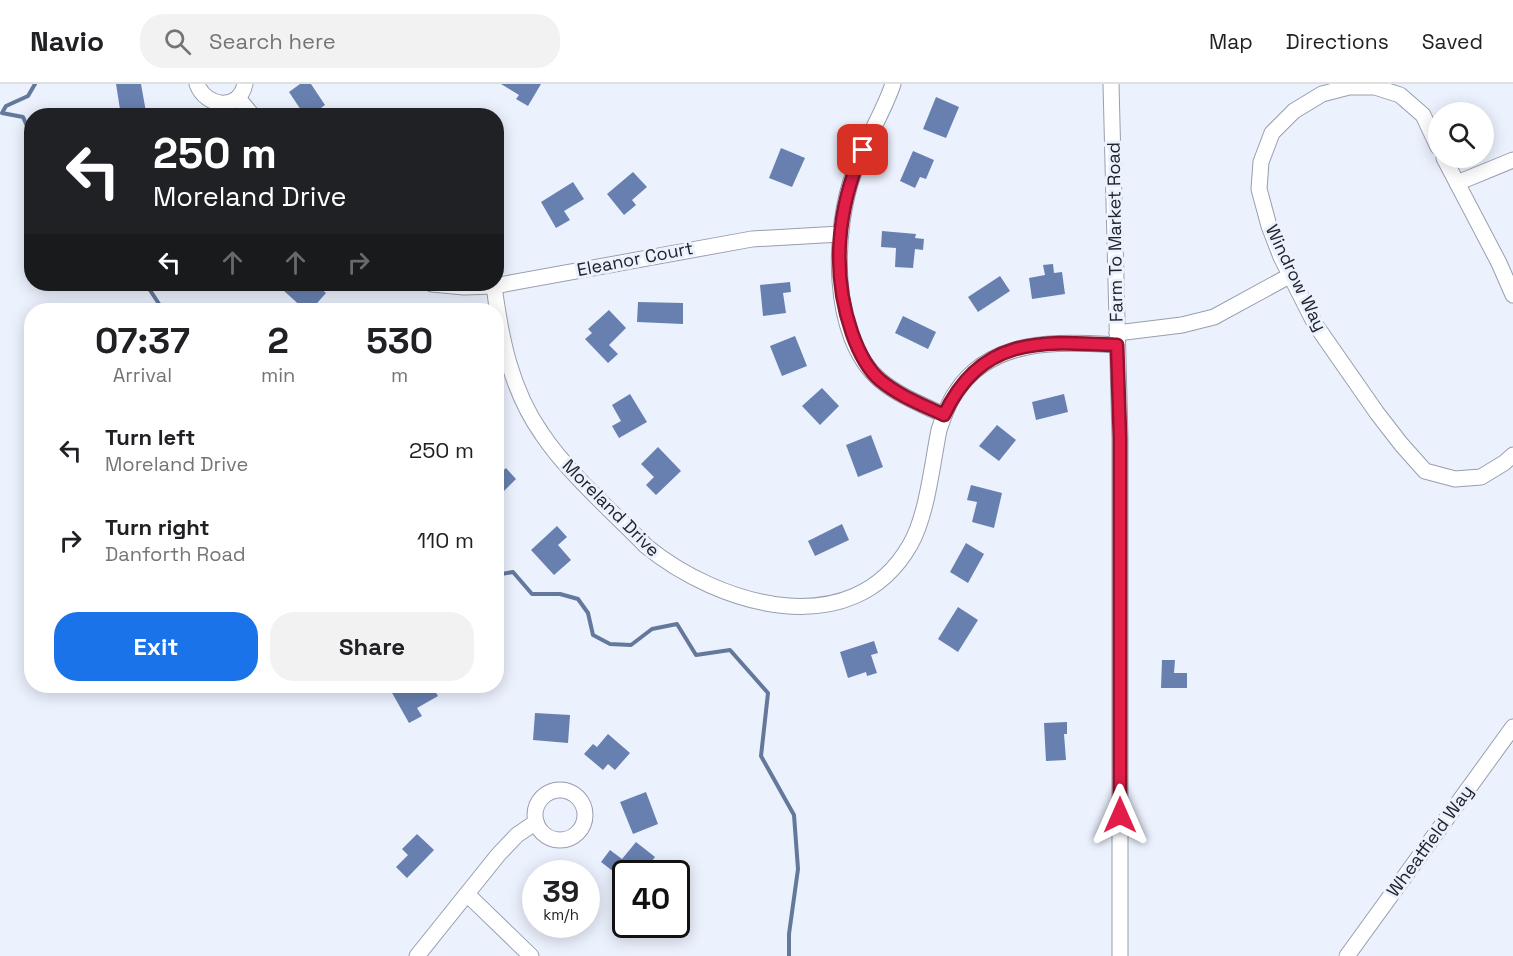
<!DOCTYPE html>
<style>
:root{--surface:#fff;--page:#f2f2f2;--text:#202124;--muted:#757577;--line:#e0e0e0;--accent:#1a73e8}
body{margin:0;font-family:"Space Grotesk",sans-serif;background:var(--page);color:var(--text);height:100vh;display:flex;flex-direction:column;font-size:22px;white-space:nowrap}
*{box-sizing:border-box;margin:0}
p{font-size:20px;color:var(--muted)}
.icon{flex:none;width:33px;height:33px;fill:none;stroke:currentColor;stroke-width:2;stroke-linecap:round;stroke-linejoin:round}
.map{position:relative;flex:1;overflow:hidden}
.sheet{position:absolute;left:24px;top:219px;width:480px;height:390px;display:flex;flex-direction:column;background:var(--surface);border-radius:24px;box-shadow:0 3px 15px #0003}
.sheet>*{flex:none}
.banner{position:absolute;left:24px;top:24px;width:480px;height:183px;border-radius:24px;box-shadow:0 3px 15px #0003;background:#202124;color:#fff;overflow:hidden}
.tools{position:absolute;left:1428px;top:18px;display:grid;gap:12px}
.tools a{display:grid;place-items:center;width:66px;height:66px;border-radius:50%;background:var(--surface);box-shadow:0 3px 15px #0003;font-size:30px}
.speed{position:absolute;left:522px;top:776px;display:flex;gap:12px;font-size:30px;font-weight:700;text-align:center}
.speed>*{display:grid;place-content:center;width:78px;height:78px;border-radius:50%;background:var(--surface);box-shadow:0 3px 15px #0003;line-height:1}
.speed small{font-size:15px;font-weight:400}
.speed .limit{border:3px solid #111;border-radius:9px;background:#fff;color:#111}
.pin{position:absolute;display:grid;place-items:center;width:51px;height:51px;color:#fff;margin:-26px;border-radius:12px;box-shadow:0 3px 9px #0006}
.me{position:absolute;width:66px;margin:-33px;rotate:0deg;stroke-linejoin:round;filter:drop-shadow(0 0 4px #0008)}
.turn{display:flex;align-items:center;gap:21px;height:126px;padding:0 30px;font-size:27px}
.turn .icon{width:78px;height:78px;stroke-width:2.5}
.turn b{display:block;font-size:42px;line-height:51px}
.lanes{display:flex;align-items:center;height:57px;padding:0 30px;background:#0003;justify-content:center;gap:30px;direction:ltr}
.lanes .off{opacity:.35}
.eta{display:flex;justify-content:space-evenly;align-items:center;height:102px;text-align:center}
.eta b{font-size:36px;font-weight:700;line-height:42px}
.primary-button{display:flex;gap:12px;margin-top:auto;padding:12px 30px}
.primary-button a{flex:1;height:69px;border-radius:24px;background:var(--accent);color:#fff;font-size:24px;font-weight:700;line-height:69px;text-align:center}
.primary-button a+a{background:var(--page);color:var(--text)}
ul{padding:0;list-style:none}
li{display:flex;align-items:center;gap:18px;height:90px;padding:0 30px}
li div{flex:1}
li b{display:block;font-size:22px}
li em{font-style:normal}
header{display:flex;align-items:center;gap:36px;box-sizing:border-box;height:84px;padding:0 30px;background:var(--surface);border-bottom:2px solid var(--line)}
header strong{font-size:28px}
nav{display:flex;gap:33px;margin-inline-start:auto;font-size:21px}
.search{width:420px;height:54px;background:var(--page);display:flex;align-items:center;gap:15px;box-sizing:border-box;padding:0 21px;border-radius:24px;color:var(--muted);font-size:22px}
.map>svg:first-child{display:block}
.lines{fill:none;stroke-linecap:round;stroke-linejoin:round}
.stream{stroke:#64789c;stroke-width:4}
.building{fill:#6780b0}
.minor-casing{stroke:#989fac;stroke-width:17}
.minor{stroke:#fff;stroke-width:15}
.route-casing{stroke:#92132f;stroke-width:15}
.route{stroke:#e11d48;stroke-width:10}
.labels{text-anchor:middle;stroke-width:6;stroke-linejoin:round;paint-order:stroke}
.street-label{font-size:18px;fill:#212329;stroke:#ebf1fd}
</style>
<header>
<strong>Navio</strong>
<div class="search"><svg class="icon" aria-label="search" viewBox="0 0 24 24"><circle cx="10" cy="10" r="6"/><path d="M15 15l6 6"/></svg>Search here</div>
<nav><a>Map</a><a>Directions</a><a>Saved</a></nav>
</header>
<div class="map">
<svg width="1513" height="872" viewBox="0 0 1513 872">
<rect width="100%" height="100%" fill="#ebf1fd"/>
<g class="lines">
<g class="stream">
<path d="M32,71L28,68L31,51L23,33L2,29L6,22L28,12L35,0"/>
<path d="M146,200L163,226"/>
<path d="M496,491L513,488L532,510H560L578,515L588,529L593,551L610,560L631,561L652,545L677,540L696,571L730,566L768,609L761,672L794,731L798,785L789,850V872"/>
</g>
</g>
<g class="building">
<path d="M116,0H141L146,28L121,32Z"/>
<path d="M300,0H311L325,21L310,32H305L289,8Z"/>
<path d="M501,0H541L528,22L516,15L519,11Z"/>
<path d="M936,13L959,23L946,54L923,45Z"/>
<path d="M781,64L805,74L792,103L769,94Z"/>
<path d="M913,67L934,76L926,95L920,93L915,104L900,97Z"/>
<path d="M633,88L647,103L632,116L636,121L624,131L607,110Z"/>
<path d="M573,98L584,115L564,127L570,136L556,144L541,118Z"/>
<path d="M882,147L916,150L915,154L924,155L923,166L915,165L913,184L895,183L896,164L881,163Z"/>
<path d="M1053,180L1054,189L1062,188L1065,210L1032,215L1029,194L1045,191L1043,181Z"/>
<path d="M1000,192L1010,207L978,228L968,213Z"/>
<path d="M790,198L791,208L783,209L786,229L763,232L760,201Z"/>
<path d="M289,200H315L326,209L311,226H305L283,206Z"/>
<path d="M638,218L683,219V240L637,238Z"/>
<path d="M609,226L626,244L609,261L618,270L608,279L585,255L592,249L588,245Z"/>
<path d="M903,232L936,248L928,265L895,249Z"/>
<path d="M795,252L807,282L782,292L770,262Z"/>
<path d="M822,304L839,322L820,341L802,322Z"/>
<path d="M630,310L647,338L619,354L612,342L621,337L612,321Z"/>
<path d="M1064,310L1068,328L1036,336L1032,318Z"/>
<path d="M997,341L1016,356L999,377L979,362Z"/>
<path d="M871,351L883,383L858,393L846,361Z"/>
<path d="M658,363L681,387L656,411L646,401L654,393L641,380Z"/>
<path d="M506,384L516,395L503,408L496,401V393Z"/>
<path d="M971,401L1002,409L994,444L972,438L977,418L967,416Z"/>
<path d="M842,440L849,456L815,472L808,457Z"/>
<path d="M557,442L567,453L558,461L571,476L554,491L531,466Z"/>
<path d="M966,459L984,470L968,499L950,488Z"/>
<path d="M958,523L978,536L958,568L938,555Z"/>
<path d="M874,557L878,569L871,571L877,589L867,592L866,588L848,594L840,568Z"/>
<path d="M1162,576H1175L1174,589H1187V604H1161Z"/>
<path d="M402,602H432L438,612L417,624L422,632L409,639L391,607Z"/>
<path d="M535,629L570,631L568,659L533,656Z"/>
<path d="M1067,638V650H1064L1066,676L1046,677L1044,639Z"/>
<path d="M608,650L630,669L615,686L608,680L603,686L584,670L593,660L597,663Z"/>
<path d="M646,708L658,740L633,750L620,718Z"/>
<path d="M417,750L434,766L407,794L396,783L408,771L402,765Z"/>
<path d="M636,758L655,773L643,789H624L621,787L618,791L601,778L610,766L622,775Z"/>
</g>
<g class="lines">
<defs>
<g id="minor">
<path d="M197,0C206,24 239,27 245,0"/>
<path d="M893,0C883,30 864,58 854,88C833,145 829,252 880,296C899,312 923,321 944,331"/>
<path d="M1111,0L1120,354V872"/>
<path d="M238,14L253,32"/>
<path d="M1438,63L1423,31L1400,11L1375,3H1349L1322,10L1294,27L1272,49L1261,78L1259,105L1269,142L1281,173L1315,240L1377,329L1401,360L1425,387L1455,395L1481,393L1504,379L1513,371"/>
<path d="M1444,74L1499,179L1513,211"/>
<path d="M1457,99L1513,76"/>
<path d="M432,200L464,203L494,202L752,155L840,150"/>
<path d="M494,202C501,255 511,306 542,350C568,389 613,428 646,462C718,521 852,562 910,461C927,432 932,381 939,346C943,334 948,319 956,308C992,253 1060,258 1117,261"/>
<path d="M1117,249L1182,241L1214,233L1291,191"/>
<circle cx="560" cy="731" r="25"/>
<path d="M468,811L531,872"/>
<path d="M417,872L498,771L517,751L536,738"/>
<path d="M1347,872L1513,643"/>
</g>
</defs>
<use href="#minor" class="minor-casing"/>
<use href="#minor" class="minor"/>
</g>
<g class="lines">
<defs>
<path id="route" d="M863,66C837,124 831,189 852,249C858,266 866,284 880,296C899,312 923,321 944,331C981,252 1041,257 1117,261L1120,354V731"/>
</defs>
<use href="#route" class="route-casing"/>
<use href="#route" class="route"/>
</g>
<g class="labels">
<g class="street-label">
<text transform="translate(1115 148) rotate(-91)" y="6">Farm To Market Road</text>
<text transform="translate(635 175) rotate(-11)" y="6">Eleanor Court</text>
<text transform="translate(1296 194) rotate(64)" y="6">Windrow Way</text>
<text transform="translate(611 424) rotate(45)" y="6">Moreland Drive</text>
<text transform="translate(1430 757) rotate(-54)" y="6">Wheatfield Way</text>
</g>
</g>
</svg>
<div class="tools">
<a><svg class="icon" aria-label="search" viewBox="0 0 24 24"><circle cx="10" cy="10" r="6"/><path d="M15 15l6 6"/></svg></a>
</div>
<div class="speed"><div>39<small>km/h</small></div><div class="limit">40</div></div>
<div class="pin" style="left:863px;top:66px;background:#d93025"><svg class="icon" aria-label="arrive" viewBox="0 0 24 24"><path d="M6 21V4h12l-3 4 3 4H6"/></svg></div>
<svg class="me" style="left:1120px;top:731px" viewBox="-20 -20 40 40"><path d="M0-17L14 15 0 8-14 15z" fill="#e11d48" stroke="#fff" stroke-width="4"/></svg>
<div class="banner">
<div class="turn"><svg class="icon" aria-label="left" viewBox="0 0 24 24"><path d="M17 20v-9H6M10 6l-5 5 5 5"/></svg><div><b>250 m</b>Moreland Drive</div></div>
<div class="lanes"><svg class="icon" aria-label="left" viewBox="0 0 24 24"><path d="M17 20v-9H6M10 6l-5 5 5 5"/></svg><svg class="icon off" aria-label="ahead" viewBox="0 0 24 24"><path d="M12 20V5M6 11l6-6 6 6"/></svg><svg class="icon off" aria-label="ahead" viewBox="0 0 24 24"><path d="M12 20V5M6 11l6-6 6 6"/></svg><svg class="icon off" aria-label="right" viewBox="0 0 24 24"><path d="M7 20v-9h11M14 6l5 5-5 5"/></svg></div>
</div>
<section class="sheet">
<div class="eta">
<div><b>07:37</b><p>Arrival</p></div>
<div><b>2</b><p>min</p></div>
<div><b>530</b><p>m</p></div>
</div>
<ul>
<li><svg class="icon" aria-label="left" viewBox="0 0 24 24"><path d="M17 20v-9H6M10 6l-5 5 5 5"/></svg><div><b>Turn left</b><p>Moreland Drive</p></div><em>250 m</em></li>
<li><svg class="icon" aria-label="right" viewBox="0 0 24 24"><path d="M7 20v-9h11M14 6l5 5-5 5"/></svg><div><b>Turn right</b><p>Danforth Road</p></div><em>110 m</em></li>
</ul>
<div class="primary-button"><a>Exit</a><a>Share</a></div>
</section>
</div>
